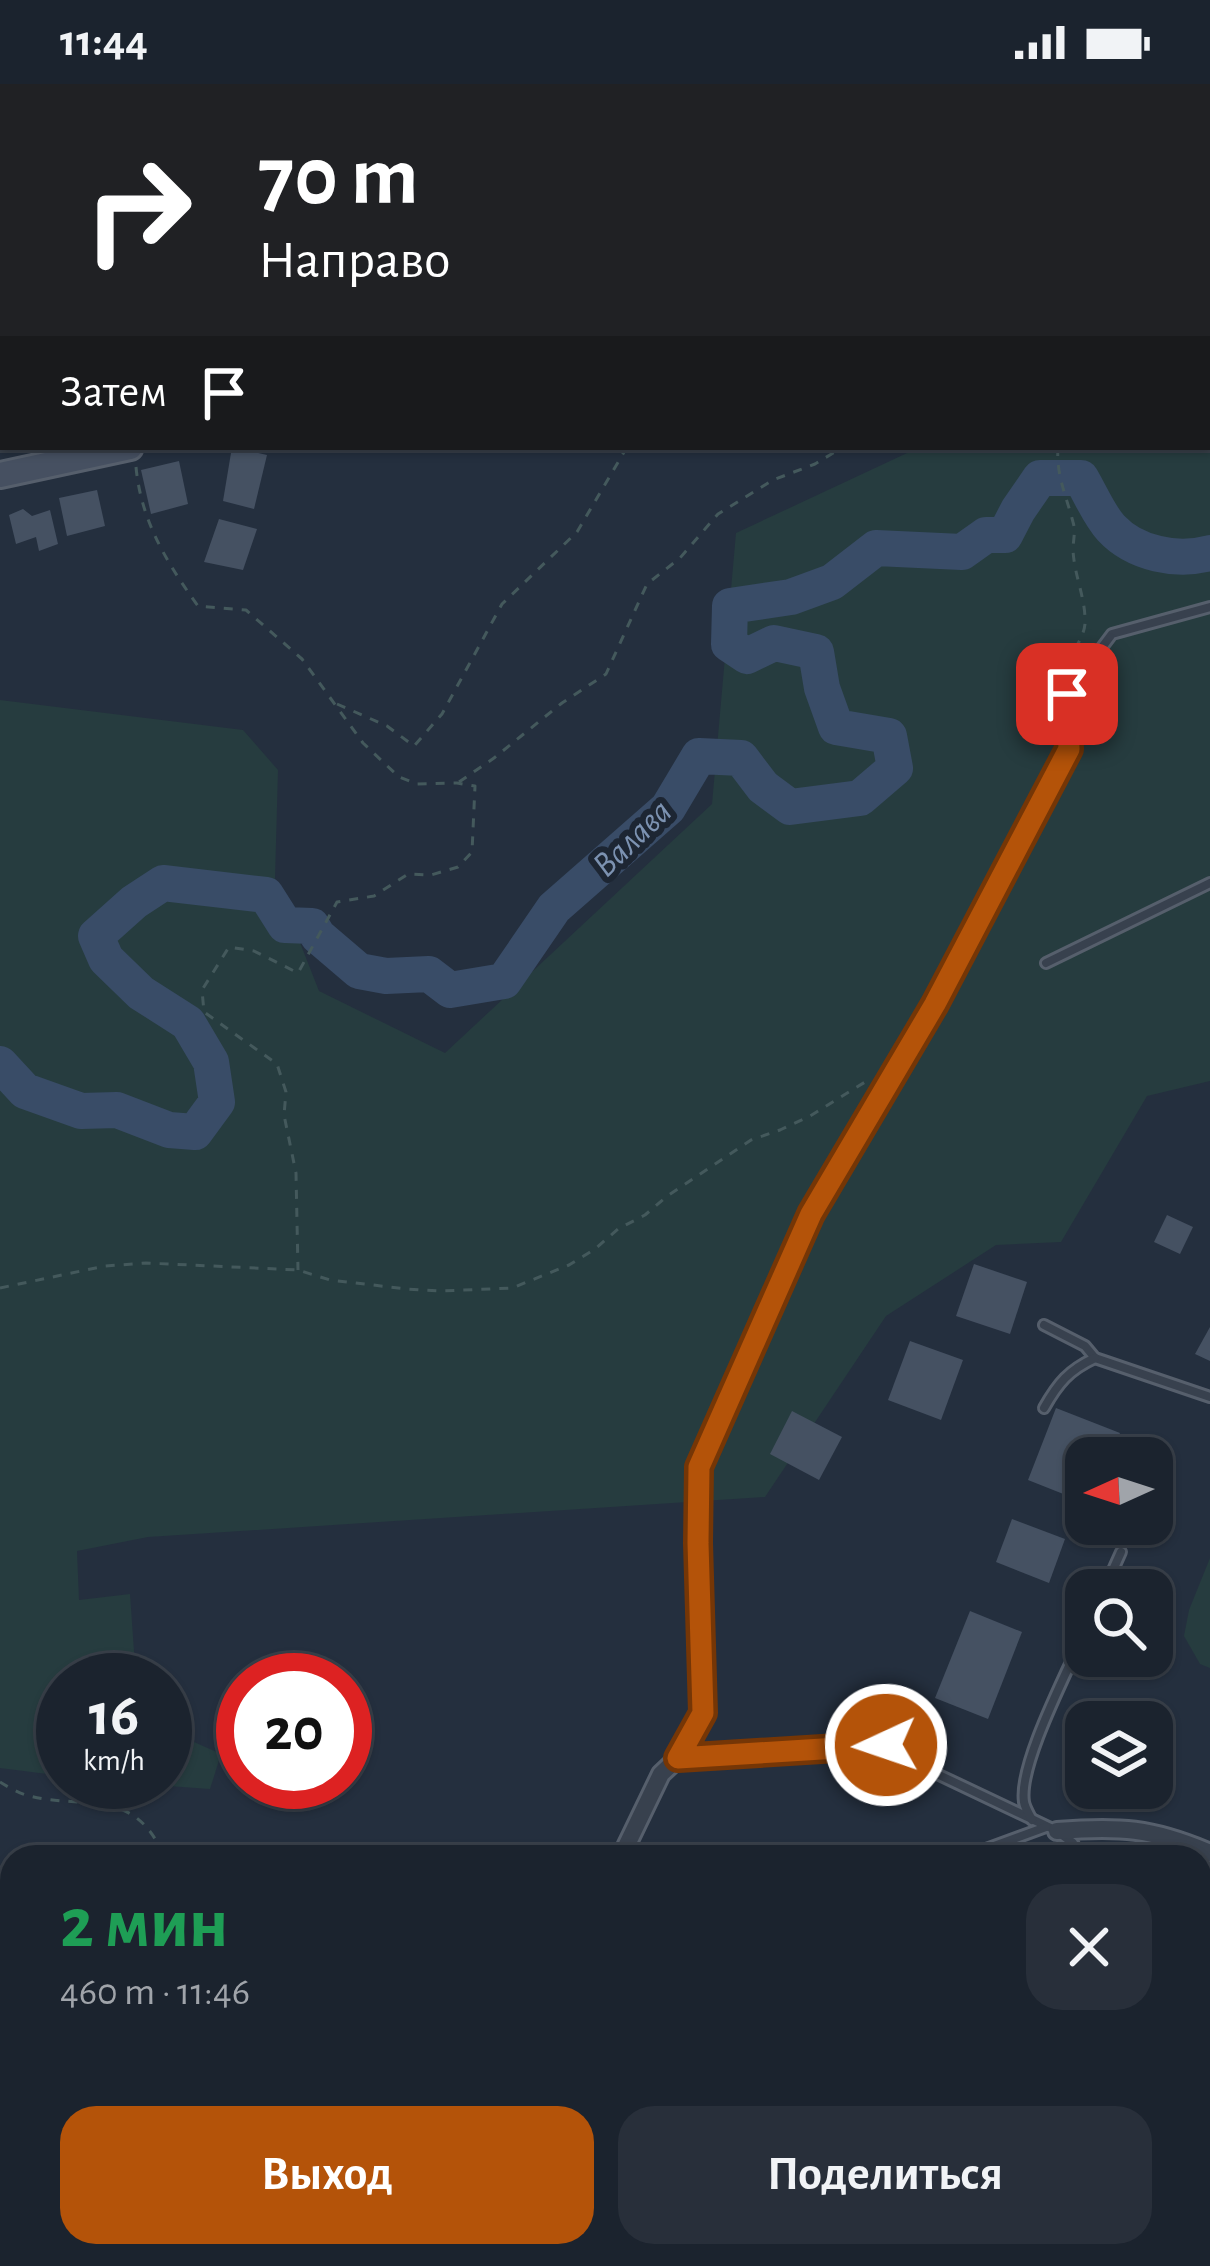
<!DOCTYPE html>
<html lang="ru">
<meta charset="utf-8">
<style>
:root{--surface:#1b232e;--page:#282f3a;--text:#f1f3f6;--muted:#a0a4aa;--line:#39404a;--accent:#b45309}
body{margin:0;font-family:"Alegreya Sans",sans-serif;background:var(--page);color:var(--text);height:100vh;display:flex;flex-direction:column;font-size:45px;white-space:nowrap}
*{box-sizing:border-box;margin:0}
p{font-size:39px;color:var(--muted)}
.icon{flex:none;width:66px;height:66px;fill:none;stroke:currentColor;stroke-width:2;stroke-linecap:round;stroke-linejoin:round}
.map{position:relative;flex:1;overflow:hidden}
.sheet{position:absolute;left:0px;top:1761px;width:1212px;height:423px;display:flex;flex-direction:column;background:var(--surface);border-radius:36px 36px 0 0;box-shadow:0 3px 9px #0004,0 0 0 3px var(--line)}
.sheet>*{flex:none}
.hud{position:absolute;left:0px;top:0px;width:1212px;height:366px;box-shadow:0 3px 9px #0004,0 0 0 3px var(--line);background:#202124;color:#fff;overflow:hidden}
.needle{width:78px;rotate:267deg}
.fabs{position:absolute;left:1065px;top:1353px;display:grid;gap:24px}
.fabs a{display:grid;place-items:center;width:108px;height:108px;border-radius:24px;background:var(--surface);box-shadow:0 3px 9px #0004,0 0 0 3px var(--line);font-size:60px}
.speed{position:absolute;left:36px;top:1569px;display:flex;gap:24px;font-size:60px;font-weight:700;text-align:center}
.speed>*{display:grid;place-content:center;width:156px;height:156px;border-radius:50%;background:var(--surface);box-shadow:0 3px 9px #0004,0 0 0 3px var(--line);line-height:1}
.speed small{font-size:30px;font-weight:400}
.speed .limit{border:18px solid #d22;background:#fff;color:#111}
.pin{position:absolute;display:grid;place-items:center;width:102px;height:102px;color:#fff;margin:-51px;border-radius:24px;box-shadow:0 6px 18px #0006}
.me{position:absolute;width:132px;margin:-66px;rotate:267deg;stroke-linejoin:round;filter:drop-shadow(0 0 9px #0008)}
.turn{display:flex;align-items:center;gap:42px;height:252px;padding:0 60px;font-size:54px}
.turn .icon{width:156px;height:156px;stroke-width:2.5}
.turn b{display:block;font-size:84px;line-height:102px}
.then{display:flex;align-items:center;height:114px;padding:0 60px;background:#0003;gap:24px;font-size:45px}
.round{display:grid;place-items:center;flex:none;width:126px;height:126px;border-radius:36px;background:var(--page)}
.summary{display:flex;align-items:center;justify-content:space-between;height:204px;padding:0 60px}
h1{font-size:72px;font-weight:700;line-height:90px;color:#1e9e55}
.primary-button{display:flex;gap:24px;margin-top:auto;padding:24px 60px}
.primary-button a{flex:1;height:138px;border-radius:36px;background:var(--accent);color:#fff;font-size:48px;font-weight:700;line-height:138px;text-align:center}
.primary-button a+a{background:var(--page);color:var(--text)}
.status{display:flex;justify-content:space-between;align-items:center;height:84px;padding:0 60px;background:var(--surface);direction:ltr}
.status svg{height:33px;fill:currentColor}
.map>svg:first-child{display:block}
.green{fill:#263c3f}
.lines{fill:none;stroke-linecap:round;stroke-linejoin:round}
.river{stroke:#394c67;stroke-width:36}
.building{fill:#455162}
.lane-casing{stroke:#565f6c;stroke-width:14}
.street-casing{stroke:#565f6c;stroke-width:22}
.secondary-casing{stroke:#565f6c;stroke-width:30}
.path{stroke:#44595c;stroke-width:3;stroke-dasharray:9 9;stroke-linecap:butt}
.lane{stroke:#38414e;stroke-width:8}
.street{stroke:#38414e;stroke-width:16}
.secondary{stroke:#465061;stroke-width:24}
.route-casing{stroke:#753606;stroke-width:30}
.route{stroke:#b45309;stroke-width:21}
.labels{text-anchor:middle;stroke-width:12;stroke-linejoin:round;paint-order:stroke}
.water-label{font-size:36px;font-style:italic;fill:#7c92b1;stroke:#1d2633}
</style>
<div class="status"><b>11:44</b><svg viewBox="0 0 49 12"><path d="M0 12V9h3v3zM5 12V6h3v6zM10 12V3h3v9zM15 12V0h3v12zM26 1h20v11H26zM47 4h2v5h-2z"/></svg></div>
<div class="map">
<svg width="1210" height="2182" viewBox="0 0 1210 2182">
<rect width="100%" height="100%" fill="#242f3e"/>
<g class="green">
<path d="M1193,0H1210V997L1147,1012L1061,1158L996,1161L886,1232L765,1413L148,1453L77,1467L79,1516L130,1510L136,1596H63V1692L0,1684V616L243,646L278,686L275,795L319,907L445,969L712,720L736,449L920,363H1209V3H1191Z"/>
<path d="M1210,1474V1584L1200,1580L1184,1552L1189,1526Z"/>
<path d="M165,1645L221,1670L210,1705L112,1698H165Z"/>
<path d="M0,1790L12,1797V2066L0,2057Z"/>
</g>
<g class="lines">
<path class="river" d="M0,980L25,1007L81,1027L117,1026L169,1046L195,1048L217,1018L211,978L188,939L141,909L106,875L96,852L134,818L163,799L266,811L285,841L312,842L318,852L359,887L386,892L429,890L450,906L504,897L554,824L668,724L699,672L741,674L763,703L790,723L860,714L895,684L889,652L836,643L822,604L816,568L774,559L747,572L729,560L730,522L791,513L832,498L876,464L962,468L986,451H1005L1018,426L1040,394H1081C1090,409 1099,431 1111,444C1135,470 1177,478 1210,469"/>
</g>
<g class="building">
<path d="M232,363L267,371L254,425L223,417Z"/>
<path d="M179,377L188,420L151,430L141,386Z"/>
<path d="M97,406L105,442L67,452L59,414Z"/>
<path d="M23,425L32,432L50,426L58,460L39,467L36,453L16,460L9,431Z"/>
<path d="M219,435L257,445L243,486L204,478Z"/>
<path d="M1167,1131L1193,1143L1180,1170L1154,1158Z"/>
<path d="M974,1180L1027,1198L1010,1250L956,1232Z"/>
<path d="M1210,1243V1277L1195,1270Z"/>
<path d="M910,1257L963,1276L941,1336L888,1316Z"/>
<path d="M1056,1324L1120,1349L1110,1374H1086V1419L1028,1396Z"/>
<path d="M792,1327L842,1353L819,1396L770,1370Z"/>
<path d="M1012,1435L1065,1455L1049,1499L996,1478Z"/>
<path d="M970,1527L1022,1548L988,1635L935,1614Z"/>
<path d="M1200,1843L1210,1847V1891L1200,1887Z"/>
<path d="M51,2172H90L87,2182H48Z"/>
<path d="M137,2172H146L168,2182H132Z"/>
<path d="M224,2172H293L316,2182H247Z"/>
<path d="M534,2172H573L569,2182H530Z"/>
<path d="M821,2172H912L934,2182H845Z"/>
<path d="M1007,2172H1012L1035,2182H1003Z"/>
</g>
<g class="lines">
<defs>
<g id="lane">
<path d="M1067,610L1112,550L1210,523"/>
<path d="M1046,879L1210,799"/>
<path d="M1044,1241L1085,1262L1095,1274L1210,1313"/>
<path d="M1044,1324C1058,1299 1069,1286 1095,1274"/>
<path d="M1104,1506L1121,1468"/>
<path d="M680,1674L886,1661L902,1663L939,1691L1057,1747L1073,1759L1080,1773"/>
<path d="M1032,1736C1029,1730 1025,1724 1024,1718C1018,1680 1070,1583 1086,1545"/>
<path d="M964,1773L1046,1743"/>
<path d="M1200,1920L1210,1924"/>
<path d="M204,2172L227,2182"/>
<path d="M327,2172L351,2182"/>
<path d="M751,2172L774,2182"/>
<path d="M120,2182L124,2172"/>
</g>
<g id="street">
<path d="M1084,3V0"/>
<path d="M1209,14H1210"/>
<path d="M1057,1747C1119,1742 1152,1744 1210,1769"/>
<path d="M621,1773L661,1690L678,1674L703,1629L698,1459L699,1383L811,1130L935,920L1069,665L1067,610"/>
<path d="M449,2182L453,2172"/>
</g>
<g id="secondary">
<path d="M279,3L280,0"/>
<path d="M0,391L130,363"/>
</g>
</defs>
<use href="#lane" class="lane-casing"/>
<use href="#street" class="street-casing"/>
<use href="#secondary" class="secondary-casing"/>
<g class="path">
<path d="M876,3L877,0"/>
<path d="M1058,363C1056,391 1066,411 1073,438C1076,448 1073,456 1073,466C1074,489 1084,511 1085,533C1087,554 1070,566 1067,586"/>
<path d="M136,383C141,437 167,479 198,522L246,526L302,575L363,659L399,693L417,700L457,699L475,702L472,768L458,783L431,791L408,790L374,812L337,818L298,889L254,867L229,863L202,906L204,928L277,980L286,1008L284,1031L296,1089L298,1186"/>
<path d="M337,620L387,642L414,662L442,630L502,520L577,448L627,363"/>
<path d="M459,698L494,674L562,619L606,590L647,500L680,474L718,430L773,396L815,380L843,363"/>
<path d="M0,1204L105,1182L146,1179L298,1186L330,1196L407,1205L441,1207L512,1204L569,1181L595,1165L618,1145L645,1131L666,1113L751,1056L780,1046L810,1032L870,995"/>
<path d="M0,1698C8,1703 17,1708 26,1711C83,1727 135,1701 164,1773"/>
<path d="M0,2131L12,2128"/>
</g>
<use href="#lane" class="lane"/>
<use href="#street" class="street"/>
<use href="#secondary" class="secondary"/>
</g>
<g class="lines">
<defs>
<path id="route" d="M886,1661L678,1674L703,1629L698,1459L699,1383L811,1130L935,920L1069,665L1067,610"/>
</defs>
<use href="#route" class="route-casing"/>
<use href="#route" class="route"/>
</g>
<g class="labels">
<g class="water-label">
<text transform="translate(631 753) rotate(-44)" y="13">Валава</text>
</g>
</g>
</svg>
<div class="fabs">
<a><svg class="needle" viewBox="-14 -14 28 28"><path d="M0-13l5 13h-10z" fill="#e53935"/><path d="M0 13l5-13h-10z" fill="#a0a4aa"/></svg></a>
<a><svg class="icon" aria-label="search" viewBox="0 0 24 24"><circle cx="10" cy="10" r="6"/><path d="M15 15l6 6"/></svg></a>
<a><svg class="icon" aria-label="layers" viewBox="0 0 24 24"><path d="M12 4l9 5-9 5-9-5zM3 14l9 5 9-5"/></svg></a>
</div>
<div class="speed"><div>16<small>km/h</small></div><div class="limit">20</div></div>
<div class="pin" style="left:1067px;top:610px;background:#d93025"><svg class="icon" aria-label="arrive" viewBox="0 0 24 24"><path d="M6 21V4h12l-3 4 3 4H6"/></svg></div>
<svg class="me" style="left:886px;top:1661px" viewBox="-20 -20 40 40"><circle r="17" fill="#b45309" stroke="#fff" stroke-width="3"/><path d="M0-11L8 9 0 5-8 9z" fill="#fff"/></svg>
<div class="hud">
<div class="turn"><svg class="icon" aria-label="right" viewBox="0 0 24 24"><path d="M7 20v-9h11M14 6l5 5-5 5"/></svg><div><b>70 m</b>Направо</div></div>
<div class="then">Затем<svg class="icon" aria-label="arrive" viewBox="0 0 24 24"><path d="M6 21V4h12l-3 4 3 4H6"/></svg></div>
</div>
<section class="sheet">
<div class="summary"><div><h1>2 мин</h1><p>460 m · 11:46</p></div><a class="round"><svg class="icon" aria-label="close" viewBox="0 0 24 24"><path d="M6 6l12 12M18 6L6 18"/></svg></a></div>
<div class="primary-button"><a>Выход</a><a>Поделиться</a></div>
</section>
</div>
